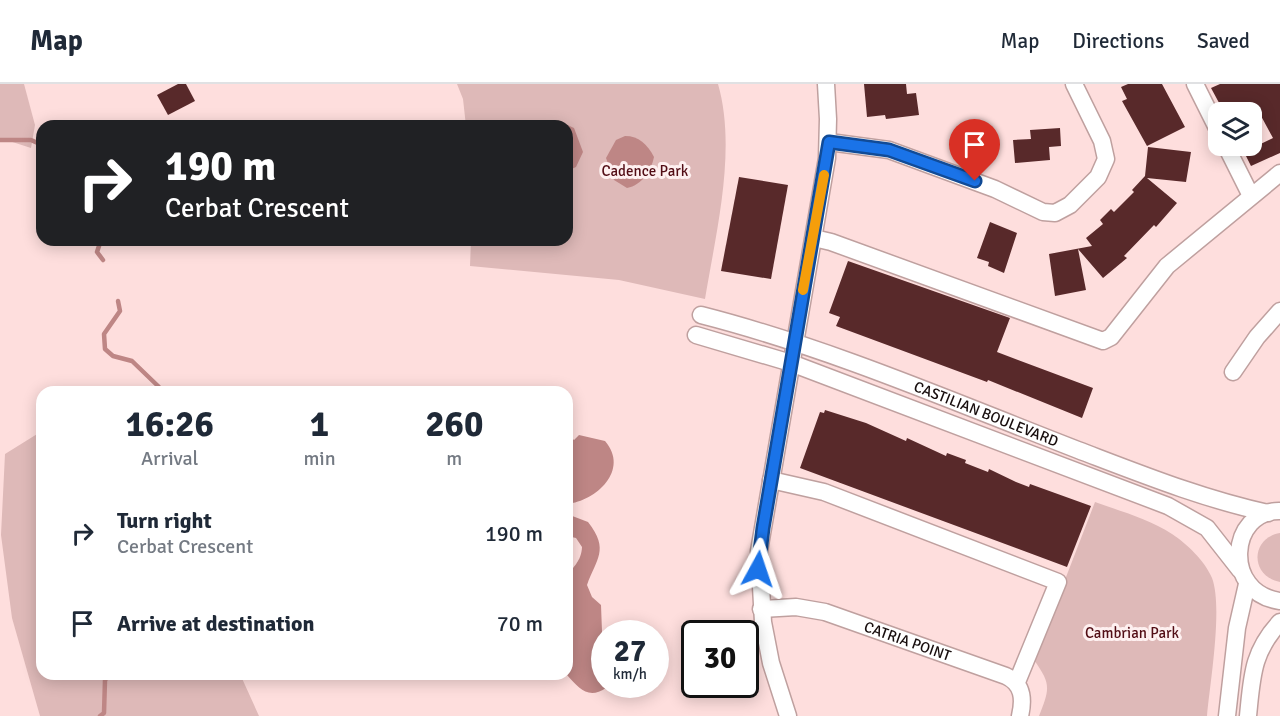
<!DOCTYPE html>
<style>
:root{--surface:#fff;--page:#f6f6f7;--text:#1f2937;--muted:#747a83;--line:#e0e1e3}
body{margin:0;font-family:Signika,sans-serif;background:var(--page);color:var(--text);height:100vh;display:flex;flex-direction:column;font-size:22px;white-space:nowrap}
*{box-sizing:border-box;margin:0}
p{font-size:20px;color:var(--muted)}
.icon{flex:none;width:33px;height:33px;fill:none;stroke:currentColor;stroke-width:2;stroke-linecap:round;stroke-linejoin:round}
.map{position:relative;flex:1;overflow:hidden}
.side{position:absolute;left:36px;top:302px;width:537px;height:294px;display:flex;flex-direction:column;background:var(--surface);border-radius:18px;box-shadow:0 3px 15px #0003}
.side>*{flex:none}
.top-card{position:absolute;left:36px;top:36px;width:537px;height:126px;border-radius:18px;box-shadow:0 3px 15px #0003;background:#202124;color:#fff;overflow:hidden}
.fabs{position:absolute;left:1208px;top:18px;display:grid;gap:12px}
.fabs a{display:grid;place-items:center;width:54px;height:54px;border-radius:12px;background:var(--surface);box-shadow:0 3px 15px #0003;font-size:30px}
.speed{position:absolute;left:591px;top:536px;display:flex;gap:12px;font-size:30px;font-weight:700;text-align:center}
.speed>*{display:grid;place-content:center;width:78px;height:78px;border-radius:50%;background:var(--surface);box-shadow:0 3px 15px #0003;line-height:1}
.speed small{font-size:15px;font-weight:400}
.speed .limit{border:3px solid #111;border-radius:9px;background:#fff;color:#111}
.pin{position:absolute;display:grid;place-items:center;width:51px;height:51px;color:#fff;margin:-62px -26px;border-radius:50% 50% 50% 0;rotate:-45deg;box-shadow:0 0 6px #0007}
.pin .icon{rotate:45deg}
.me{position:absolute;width:66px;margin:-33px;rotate:5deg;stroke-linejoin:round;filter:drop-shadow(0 0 4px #0008)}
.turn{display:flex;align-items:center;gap:21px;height:126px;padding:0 30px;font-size:27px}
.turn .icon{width:78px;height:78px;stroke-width:2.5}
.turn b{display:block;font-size:42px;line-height:51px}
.eta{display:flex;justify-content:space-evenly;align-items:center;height:102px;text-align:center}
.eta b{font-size:36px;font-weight:700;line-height:42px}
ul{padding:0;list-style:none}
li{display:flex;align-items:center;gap:18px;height:90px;padding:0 30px}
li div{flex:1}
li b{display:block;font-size:22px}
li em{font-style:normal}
header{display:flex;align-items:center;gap:36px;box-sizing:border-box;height:84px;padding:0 30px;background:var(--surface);border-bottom:2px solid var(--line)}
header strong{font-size:28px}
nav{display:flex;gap:33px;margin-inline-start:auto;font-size:21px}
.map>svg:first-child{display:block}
.green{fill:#deb9b8}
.water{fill:#be8685}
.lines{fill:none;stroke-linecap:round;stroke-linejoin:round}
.stream{stroke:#be8685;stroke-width:4.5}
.building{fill:#58292a}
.minor-casing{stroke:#bfa09f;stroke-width:19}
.minor{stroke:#fff;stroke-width:16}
.route-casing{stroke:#114b97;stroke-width:15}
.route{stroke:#1a73e8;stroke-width:10}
.slow{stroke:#f59e0b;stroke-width:10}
.labels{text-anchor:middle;stroke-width:6;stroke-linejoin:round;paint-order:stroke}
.park-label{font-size:15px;fill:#520d15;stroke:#fef0f0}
.street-label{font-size:15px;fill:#170d0d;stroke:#fef0f0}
</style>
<header>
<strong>Map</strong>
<nav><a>Map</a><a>Directions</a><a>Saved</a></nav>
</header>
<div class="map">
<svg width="1280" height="632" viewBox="0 0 1280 632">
<rect width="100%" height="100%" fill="#fededd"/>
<g class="green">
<path d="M0,0H24L35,41L31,64L0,54Z"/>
<path d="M457,0H718C737,66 716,148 705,215L619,196L470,182L471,156H567V42H466L463,15Z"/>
<path d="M42,347V590H240L259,632H40L12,534L1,451L5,370Z"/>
<path d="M1095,418C1120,427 1149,435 1172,450C1187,460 1205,477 1212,494C1223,523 1210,599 1207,632H1039C1050,604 1051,600 1034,576Z"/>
<path d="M1280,449V498C1250,492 1250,454 1280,449Z"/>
</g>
<g class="water">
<path d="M563,39L574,44L583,68L576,83L567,87V42H556Z"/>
<path d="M625,52C639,52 647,60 654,73C651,87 642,101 627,104L614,96L606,74L616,56Z"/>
<path d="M567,350L574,356L579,351L605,357C630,386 596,417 567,420Z"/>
<path d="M567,430L588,438C610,466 596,475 587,501L592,513L601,521L604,600H607L606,604C588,616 579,604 567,591L569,576L567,528L572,522C557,483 581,488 582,463L576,454L567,452Z"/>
</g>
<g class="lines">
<g class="stream">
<path d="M0,56H31L42,61"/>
<path d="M101,156L97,168L103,176"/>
<path d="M118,217L120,227L104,250L105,265L113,272L132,277L159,303L155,308"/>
<path d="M100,632L104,629L105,596L110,590"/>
</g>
</g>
<g class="building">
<path d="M178,0H186L195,17L168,31L157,11Z"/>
<path d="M864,0H906L907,10L916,9L919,31L886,35L885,31L867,33Z"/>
<path d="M1128,0H1162L1185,43L1147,62L1122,17L1127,15L1121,3Z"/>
<path d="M1220,0H1280V69L1251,82L1244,68L1273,54L1254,19L1234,28H1224L1211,4Z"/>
<path d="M1060,44L1061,62L1049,63L1050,76L1015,79L1013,56L1031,55L1030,46Z"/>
<path d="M1148,63L1191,68L1186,98L1147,94L1177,119L1156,143L1154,141L1124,172L1127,174L1103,194L1078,165L1086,206L1055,212L1049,170L1092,162L1086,154L1103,140L1100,136L1111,125L1114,128L1134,108L1132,106L1145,92Z"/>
<path d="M739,93L788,101L771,195L721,187Z"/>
<path d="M990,138L1017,149L1004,189L988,182L989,178L977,174Z"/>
<path d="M848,177L1010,234L997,268L1093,304L1082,334L988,296L987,298L836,242L840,233L829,229Z"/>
<path d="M825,326L866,339L906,357L907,354L946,372L947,369L966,376L965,379L988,388L989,385L1016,398L1029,403L1030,400L1091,422L1067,483L800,384L820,328L824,329Z"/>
</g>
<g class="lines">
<defs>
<g id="minor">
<path d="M1195,0L1218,46"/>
<path d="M829,58L889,66L995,105L1043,128L1055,129L1070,121L1098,93L1106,75L1102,57L1074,0"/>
<path d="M1226,62L1251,112"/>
<path d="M814,154L831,158L1103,257L1111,253L1167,182L1280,89"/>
<path id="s1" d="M701,231C830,264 954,318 1078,366C1141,390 1203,415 1268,429"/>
<path d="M696,251L791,279L1168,422L1207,444L1240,486"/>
<path d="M1233,288L1257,253L1280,227"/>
<path d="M771,396L824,408L1058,498L1017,598"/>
<path d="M1280,427C1229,426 1222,509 1280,517"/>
<path id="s2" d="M761,525L796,523L825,528L1006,592C1023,600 1024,615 1020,632"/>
<path d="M788,632L771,579L763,538L759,467L827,74L828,35L826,0"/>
<path d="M1227,632L1237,544L1247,500"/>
<path d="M1248,632C1252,593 1252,568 1280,538"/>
</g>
</defs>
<use href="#minor" class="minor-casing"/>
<use href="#minor" class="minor"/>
</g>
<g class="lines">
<defs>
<path id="route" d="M758,485L763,444L829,58L889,66L975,97"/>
</defs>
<use href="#route" class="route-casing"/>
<use href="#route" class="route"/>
<path class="slow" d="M803,206L824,91"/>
</g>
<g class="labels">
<g class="park-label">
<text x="645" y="92">Cadence Park</text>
<text x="1132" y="554">Cambrian Park</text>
</g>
<g class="street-label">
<text dy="5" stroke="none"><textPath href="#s1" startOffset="302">CASTILIAN BOULEVARD</textPath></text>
<text dy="5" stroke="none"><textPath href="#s2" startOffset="152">CATRIA POINT</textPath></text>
</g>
</g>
</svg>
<div class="fabs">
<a><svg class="icon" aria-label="layers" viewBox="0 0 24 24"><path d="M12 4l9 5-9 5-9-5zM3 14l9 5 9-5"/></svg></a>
</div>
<div class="speed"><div>27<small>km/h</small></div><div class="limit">30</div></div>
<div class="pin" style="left:975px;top:97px;background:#d93025"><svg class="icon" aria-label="arrive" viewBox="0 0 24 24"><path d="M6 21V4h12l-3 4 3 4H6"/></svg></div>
<svg class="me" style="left:758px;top:485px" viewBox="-20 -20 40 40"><path d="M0-17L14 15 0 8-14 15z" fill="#1a73e8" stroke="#fff" stroke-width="4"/></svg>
<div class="top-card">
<div class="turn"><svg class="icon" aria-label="right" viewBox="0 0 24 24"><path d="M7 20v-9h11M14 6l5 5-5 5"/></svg><div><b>190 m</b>Cerbat Crescent</div></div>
</div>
<section class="side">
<div class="eta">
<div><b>16:26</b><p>Arrival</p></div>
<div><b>1</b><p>min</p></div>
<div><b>260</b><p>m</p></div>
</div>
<ul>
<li><svg class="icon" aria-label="right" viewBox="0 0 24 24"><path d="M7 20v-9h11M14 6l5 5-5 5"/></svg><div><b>Turn right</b><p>Cerbat Crescent</p></div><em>190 m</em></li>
<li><svg class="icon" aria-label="arrive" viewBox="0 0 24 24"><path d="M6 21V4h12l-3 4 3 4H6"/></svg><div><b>Arrive at destination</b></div><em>70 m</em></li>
</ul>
</section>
</div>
